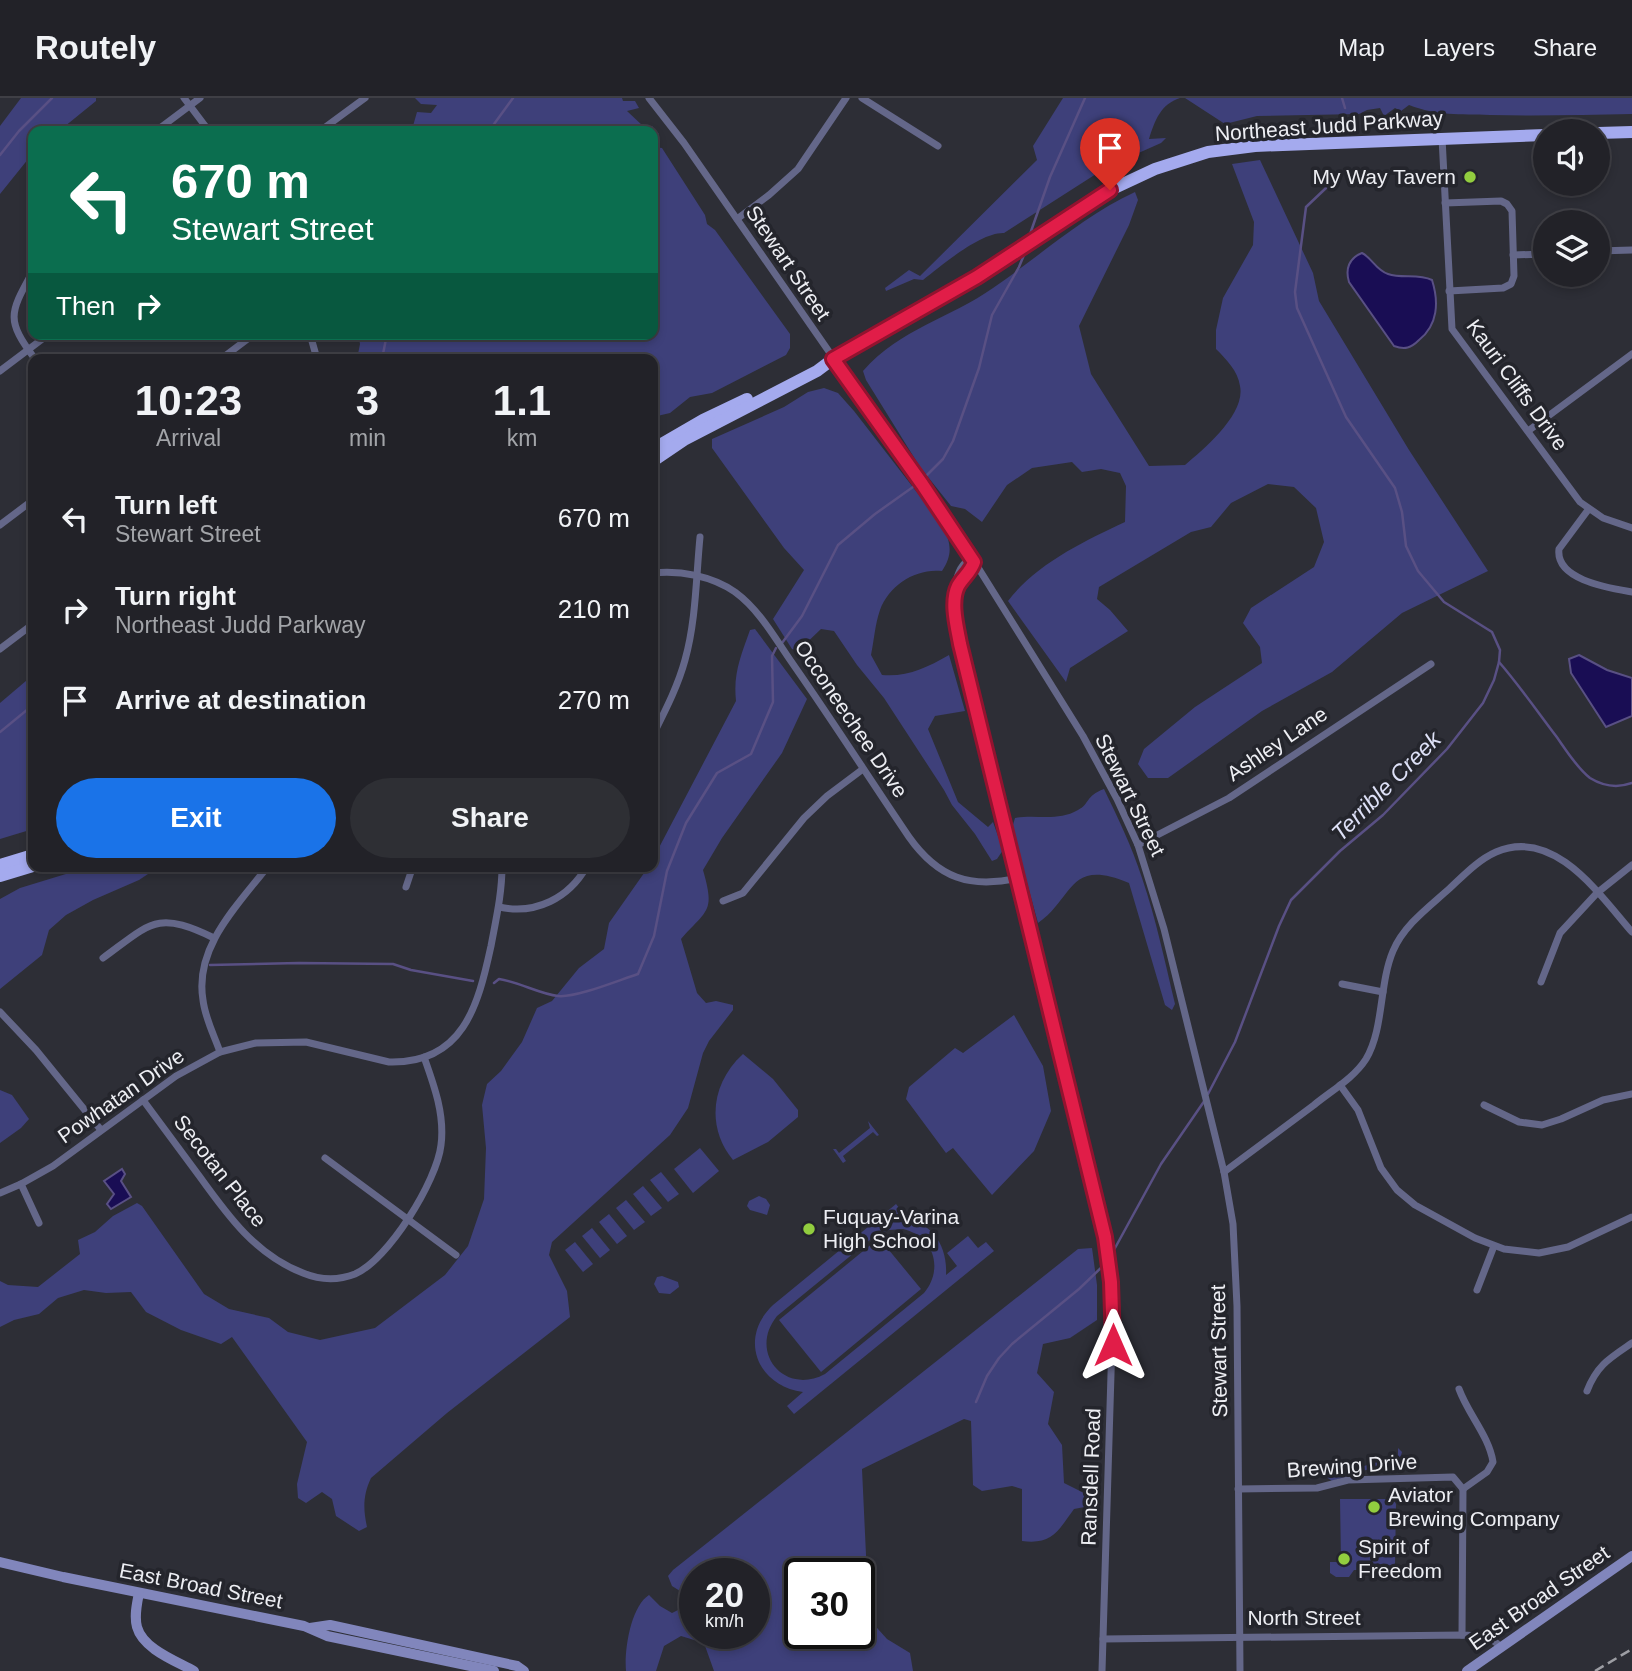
<!DOCTYPE html>
<style>
:root{--surface:#222228;--page:#2e2f34;--text:#f1f3f6;--muted:#a2a4a8;--line:#3f3f45;--accent:#1a73e8}
body{margin:0;font-family:Helvetica,sans-serif;background:var(--page);color:var(--text);height:100vh;display:flex;flex-direction:column;font-size:26px;white-space:nowrap}
*{box-sizing:border-box;margin:0}
p{font-size:23px;color:var(--muted)}
.icon{flex:none;width:38px;height:38px;fill:none;stroke:currentColor;stroke-width:2;stroke-linecap:round;stroke-linejoin:round}
.map{position:relative;flex:1;overflow:hidden}
.side{position:absolute;left:28px;top:256px;width:630px;height:518px;display:flex;flex-direction:column;background:var(--surface);border-radius:14px;box-shadow:0 4px 10px #0003,0 0 0 2px var(--line)}
.side>*{flex:none}
.banner{position:absolute;left:28px;top:28px;width:630px;height:214px;border-radius:14px;box-shadow:0 4px 10px #0003,0 0 0 2px var(--line);background:#0b6e4f;color:#fff;overflow:hidden}
.fabs{position:absolute;left:1533px;top:21px;display:grid;gap:14px}
.fabs a{display:grid;place-items:center;width:77px;height:77px;border-radius:50%;background:var(--surface);box-shadow:0 4px 10px #0003,0 0 0 2px var(--line);font-size:35px}
.speed{position:absolute;left:679px;top:1460px;display:flex;gap:14px;font-size:35px;font-weight:700;text-align:center}
.speed>*{display:grid;place-content:center;width:91px;height:91px;border-radius:50%;background:var(--surface);box-shadow:0 4px 10px #0003,0 0 0 2px var(--line);line-height:1}
.speed small{font-size:18px;font-weight:400}
.speed .limit{border:4px solid #111;border-radius:10px;background:#fff;color:#111}
.pin{position:absolute;display:grid;place-items:center;width:60px;height:60px;color:#fff;margin:-72px -30px;border-radius:50% 50% 50% 0;rotate:-45deg;box-shadow:0 0 7px #0007}
.pin .icon{rotate:45deg}
.me{position:absolute;width:77px;margin:-38px;rotate:0deg;stroke-linejoin:round;filter:drop-shadow(0 0 5px #0008)}
.turn{display:flex;align-items:center;gap:24px;height:147px;padding:0 28px;font-size:32px}
.turn .icon{width:91px;height:91px;stroke-width:2.5}
.turn b{display:block;font-size:49px;line-height:60px}
.then{display:flex;align-items:center;height:66px;padding:0 28px;background:#0003;gap:14px;font-size:26px}
.eta{display:flex;justify-content:space-evenly;align-items:center;height:119px;text-align:center}
.eta b{font-size:42px;font-weight:600;line-height:49px}
.primary-button{display:flex;gap:14px;margin-top:auto;padding:14px 28px}
.primary-button a{flex:1;height:80px;border-radius:42px;background:var(--accent);color:#fff;font-size:28px;font-weight:600;line-height:80px;text-align:center}
.primary-button a+a{background:var(--page);color:var(--text)}
ul{padding:0;list-style:none}
li{display:flex;align-items:center;gap:21px;height:91px;padding:0 28px}
li div{flex:1}
li b{display:block;font-size:26px}
li em{font-style:normal}
header{display:flex;align-items:center;gap:42px;box-sizing:border-box;height:98px;padding:0 35px;background:var(--surface);border-bottom:2px solid var(--line)}
header strong{font-size:33px}
nav{display:flex;gap:38px;margin-inline-start:auto;font-size:24px}
.map>svg:first-child{display:block}
.green{fill:#3e407a;fill-rule:evenodd}
.water{fill:#190d54;stroke:#595084;stroke-width:2}
.lines{fill:none;stroke-linecap:round;stroke-linejoin:round}
.stream{stroke:#595084;stroke-width:2.5}
.minor{stroke:#646789;stroke-width:7}
.secondary{stroke:#8186bc;stroke-width:10}
.trunk{stroke:#a4aaee;stroke-width:12}
.rail{stroke:#9d9ea4;stroke-width:2.5;stroke-dasharray:10 5;stroke-linecap:butt}
.route-casing{stroke:#92132f;stroke-width:18}
.route{stroke:#e11d48;stroke-width:12}
.poi-dot{fill:#92cd3f;stroke:#24252c;stroke-width:2.5}
.labels{text-anchor:middle;stroke-width:7;stroke-linejoin:round;paint-order:stroke}
.street-label{font-size:21px;fill:#edeef3;stroke:#24252c}
.poi-label{font-size:21px;fill:#edeef3;stroke:#24252c;text-anchor:start}
.water-label{font-size:23px;font-style:italic;fill:#dee1f7;stroke:#24252c}
</style>
<header>
<strong>Routely</strong>
<nav><a>Map</a><a>Layers</a><a>Share</a></nav>
</header>
<div class="map">
<svg width="1632" height="1573" viewBox="0 0 1632 1573">
<rect width="100%" height="100%" fill="#2d2e36"/>
<g class="green">
<path d="M21,0H96V3L59,33H33V55L0,96V28Z"/>
<path d="M415,0H622L623,3H635L639,10L627,13L644,29L652,28L659,36L653,38V33H401L406,26L413,28L417,14L431,15L437,7L421,6Z"/>
<path d="M1063,0H1180C1161,6 1155,22 1149,41L1166,40L1161,45L1107,69L1004,135C981,134 942,167 923,182L914,181L886,193L885,190L909,172L920,178L1037,62L1033,48Z"/>
<path d="M1185,0H1632V16C1585,17 1537,18 1490,17C1459,16 1438,18 1409,7L1401,13L1395,10L1384,18L1380,10L1367,12L1359,16L1257,18L1225,26Z"/>
<path d="M653,49L662,50L705,117L707,126L715,132L790,236V250L786,257L712,295L690,299L670,315L653,319V261H357L360,246L358,236H653Z"/>
<path d="M1260,62L1313,175L1319,203L1409,352L1488,473L1402,515L1332,574L1262,613L1168,680H1148L1138,666L1144,651L1195,609L1262,565L1260,549L1243,525L1251,510L1314,469L1324,444L1316,410L1294,389L1268,386L1231,405L1211,429L1191,434L1099,489L1097,501L1110,512L1128,533L1070,570L1066,584L1008,503C1035,467 1084,443 1125,424L1126,388L1120,375L1101,371L1082,374L1072,364L1032,370L1007,387L982,424L965,411L951,408L920,369L866,282L863,273C901,230 949,221 993,190C1040,158 1083,118 1135,94L1138,102L1129,127L1079,228L1091,276L1149,368L1185,367C1204,351 1246,316 1240,288C1238,273 1226,261 1216,251V232L1223,200L1253,147L1254,124L1232,66Z"/>
<path d="M824,290L838,295L854,313L943,428C951,446 953,456 942,473C916,470 889,487 880,512C875,526 874,543 871,557L882,577C908,579 926,570 949,557L965,613L935,618L928,631L958,704L988,729L993,724L1003,752L997,761L992,763L975,736L952,707L944,692L884,600L857,567L834,533L821,531L798,553L792,551L773,521L804,472L784,450L712,350V341L784,309L808,294Z"/>
<path d="M755,531L807,601L782,655L722,740L703,772C715,814 708,811 681,841L697,895L706,905L716,903L733,907V912L709,943L703,955L688,1010L670,1037L552,1144L549,1157L567,1193L570,1219L447,1315L371,1380C363,1397 363,1411 367,1429L359,1433L336,1418L332,1401L322,1394L306,1405L298,1400L297,1386L307,1344L232,1239L221,1246L181,1232L146,1214L131,1194L106,1195L84,1192L58,1200L39,1216L14,1222L0,1229V1183L8,1187L38,1189L80,1156L78,1142L95,1134L113,1118L137,1105L142,1108L204,1196L229,1211L269,1220L288,1234L320,1242L375,1230L445,1177L468,1148L484,1101L486,1050L482,1007L487,986L501,973L522,944L537,910L552,903L579,870L604,851L609,825L649,768H653V761L736,603C733,575 741,558 750,532Z"/>
<path d="M33,577V731L0,741V605Z"/>
<path d="M1104,691C1118,720 1132,749 1142,780C1156,821 1165,864 1175,906L1172,912L1165,907L1129,785C1068,759 1074,800 1038,825L1012,730L1015,720C1037,716 1057,724 1078,712C1090,706 1085,698 1104,691Z"/>
<path d="M92,768H160L139,782L93,802L66,817L49,832L42,857L0,891V801L20,790Z"/>
<path d="M1014,917L1043,968L1051,1013L1034,1053L992,1097L953,1050L946,1055L906,1001L909,989L955,950L963,955Z"/>
<path d="M743,956L773,981L798,1012V1019L768,1044L733,1062C706,1029 711,985 743,956Z"/>
<path d="M0,992L12,997L29,1021L21,1030L0,1045Z"/>
<path d="M868,1023L879,1037L877,1038L873,1034L843,1058L846,1063L843,1065L833,1051H836L839,1055L870,1030Z"/>
<path d="M700,1050L719,1073L693,1095L674,1071Z"/>
<path d="M661,1074L679,1096L668,1104L650,1082Z"/>
<path d="M643,1088L662,1110L651,1118L633,1096Z"/>
<path d="M759,1098L766,1101L770,1107L767,1117L750,1112L747,1108L749,1103Z"/>
<path d="M626,1102L645,1124L634,1132L616,1110Z"/>
<path d="M896,1106L903,1115L898,1119C930,1122 948,1146 946,1177L957,1168L947,1155L968,1138L978,1150L986,1144L994,1153L794,1316L787,1308L803,1294C757,1288 738,1240 773,1207ZM903,1131C934,1138 944,1171 924,1195L825,1276C784,1298 748,1254 777,1218L876,1137L889,1132Z"/>
<path d="M609,1116L627,1138L617,1146L599,1124Z"/>
<path d="M592,1130L610,1152L600,1160L582,1138Z"/>
<path d="M879,1140L921,1191L821,1274L779,1222Z"/>
<path d="M575,1144L593,1166L583,1174L565,1152Z"/>
<path d="M1092,1150L1097,1187V1222L1070,1240L1043,1246L1037,1275L1054,1294L1048,1326L1062,1347L1064,1385L1092,1399L1090,1408L1074,1411C1058,1433 1052,1447 1022,1443V1391L1012,1388L982,1393L973,1387L971,1323L964,1321L862,1371L869,1521L887,1541L910,1555L913,1573H714L704,1545L681,1538L664,1548L656,1573H626C624,1552 631,1508 649,1497L660,1508L672,1515L684,1509L680,1493L672,1488L668,1478L673,1472L1078,1151ZM695,1475H754V1535H695ZM800,1475H859V1535H800Z"/>
<path d="M662,1178L678,1184L679,1189L670,1196L659,1195L654,1186L657,1179Z"/>
<path d="M1398,1350L1402,1354L1400,1361L1332,1383L1325,1378L1328,1374L1330,1379L1357,1371L1356,1366L1361,1363L1364,1368L1398,1358Z"/>
<path d="M1340,1401H1393L1396,1406L1395,1467L1388,1468L1385,1472H1354L1349,1479H1336L1330,1475V1464H1341Z"/>
</g>
<g class="water">
<path d="M1362,155C1372,160 1376,172 1388,176C1402,181 1418,175 1432,182C1439,204 1438,227 1419,242C1411,250 1405,252 1394,248L1349,184C1345,171 1349,160 1362,155Z"/>
<path d="M1579,557L1607,572L1632,580V618L1606,629L1571,575L1569,561Z"/>
<path d="M122,1071L125,1076L121,1083L131,1099L111,1111L107,1106L114,1096L104,1083Z"/>
</g>
<g class="lines">
<g class="stream">
<path d="M1342,0L1345,10"/>
<path d="M489,33L513,0"/>
<path d="M0,57L19,33L52,0"/>
<path d="M1029,139L1050,79L1085,0"/>
<path d="M382,261L387,236"/>
<path d="M782,545L802,518L838,447L875,416L920,384L943,361L953,343L979,270L992,217L1019,169L1026,152"/>
<path d="M1499,564C1519,587 1537,613 1556,638C1566,652 1576,669 1590,680C1603,688 1618,690 1632,685"/>
<path d="M0,634L33,607"/>
<path d="M210,867L299,865L393,866L411,872L473,883"/>
<path d="M494,885L499,881C519,884 540,896 558,898C576,900 619,882 638,876L654,838L667,773L686,725L717,675L751,656L773,604L772,558L776,550"/>
<path d="M1208,996L1235,944L1279,828L1291,802L1340,753L1383,717L1447,651L1483,605L1494,582L1499,564L1500,552L1492,534L1444,504L1418,473L1406,448L1402,414L1395,390L1346,319L1297,210L1295,194L1306,109L1345,72"/>
<path d="M1109,1161L1161,1066L1205,1002"/>
<path d="M976,1304L987,1278L999,1260L1012,1246L1079,1191L1105,1166"/>
</g>
<g class="minor">
<path d="M184,0L209,33"/>
<path d="M649,0L684,45L969,455L1083,638L1117,701L1138,747L1164,831L1224,1074L1233,1126L1237,1208L1240,1573"/>
<path d="M862,0L938,48"/>
<path d="M156,33L200,0"/>
<path d="M320,33L365,0"/>
<path d="M1442,40L1452,231L1580,404L1603,420L1632,430"/>
<path d="M1445,105L1501,103L1507,106L1512,113L1514,178L1511,186L1503,190L1449,193"/>
<path d="M737,121L769,97L798,71L846,0"/>
<path d="M1598,153L1632,152"/>
<path d="M1513,157L1545,156"/>
<path d="M33,173C10,215 5,221 35,261"/>
<path d="M310,236L317,261"/>
<path d="M221,261L254,236"/>
<path d="M0,273L49,236"/>
<path d="M1528,333L1632,256"/>
<path d="M1588,412L1559,451C1555,482 1609,490 1632,494"/>
<path d="M0,427L33,402"/>
<path d="M974,464L965,465C948,482 957,523 960,546L1097,1105L1105,1139L1113,1210L1102,1573"/>
<path d="M653,475C680,472 712,478 735,494C761,513 777,544 795,569C834,625 871,683 909,739C938,780 970,791 1018,780"/>
<path d="M957,490L971,473L974,464"/>
<path d="M0,551L33,526"/>
<path d="M653,637C665,613 678,588 685,562C696,523 696,480 700,439"/>
<path d="M1138,747L1229,700L1431,566"/>
<path d="M406,789L411,774L418,768"/>
<path d="M723,803L743,795L804,720L827,698L863,671"/>
<path d="M499,809C536,817 569,800 587,768"/>
<path d="M103,860C151,825 156,812 214,840"/>
<path d="M1541,884L1560,835L1597,795L1632,767"/>
<path d="M1342,886L1383,894"/>
<path d="M0,914L36,952L101,1032"/>
<path d="M220,954C214,937 205,920 203,902C194,849 238,807 268,768"/>
<path d="M1340,987L1358,1012L1381,1070L1397,1092L1415,1107L1475,1140L1504,1151L1539,1155L1568,1149L1632,1119"/>
<path d="M143,1002C162,1028 181,1053 200,1079C228,1118 256,1157 303,1175C320,1182 337,1183 355,1176C388,1162 437,1083 441,1047C445,1017 434,987 424,959"/>
<path d="M1484,1007L1519,1024L1542,1027L1561,1021L1603,1002L1632,996"/>
<path d="M325,1060L456,1157"/>
<path d="M1224,1074C1254,1052 1284,1029 1314,1007C1331,993 1354,980 1366,961C1384,931 1379,886 1393,853C1404,827 1429,809 1450,790C1464,777 1478,762 1496,754C1554,729 1599,796 1632,834"/>
<path d="M21,1086L39,1125"/>
<path d="M0,1095L21,1086L53,1068L176,978L220,954L256,945L306,944L389,964C463,966 478,908 491,848C496,821 502,796 502,768"/>
<path d="M1477,1192L1494,1148"/>
<path d="M1459,1291C1468,1316 1489,1338 1493,1364L1487,1374L1463,1391"/>
<path d="M1587,1293C1597,1267 1610,1260 1632,1245"/>
<path d="M1238,1391L1317,1390L1348,1382L1453,1379L1463,1391"/>
<path d="M1462,1537L1463,1391"/>
<path d="M1103,1541L1462,1537C1476,1538 1492,1537 1501,1550"/>
</g>
<g class="secondary">
<path d="M0,1464L63,1479L304,1528L327,1538L494,1573"/>
<path d="M139,1495C137,1505 134,1518 137,1529C143,1551 176,1563 194,1573"/>
<path d="M310,1530L330,1527L517,1568L524,1573"/>
<path d="M1467,1573L1632,1458"/>
</g>
<g class="trunk">
<path d="M1598,35L1632,34"/>
<path d="M653,351L703,322L747,301"/>
<path d="M653,363L684,342L817,273L833,261L977,179L1110,92L1155,71L1208,54L1255,48L1545,37"/>
<path d="M0,767L33,757"/>
<path d="M0,778L33,768"/>
</g>
<path class="rail" d="M1595,1573L1632,1551"/>
</g>
<g class="lines">
<defs>
<path id="route" d="M1110,92L977,179L833,261L922,386L974,464C971,474 963,479 958,488C950,504 957,529 960,546L1105,1139L1111,1184L1113,1247"/>
</defs>
<use href="#route" class="route-casing"/>
<use href="#route" class="route"/>
</g>
<g class="poi-dot">
<circle cx="1470" cy="79" r="7"/>
<circle cx="809" cy="1131" r="7"/>
<circle cx="1374" cy="1409" r="7"/>
<circle cx="1344" cy="1461" r="7"/>
</g>
<g class="labels">
<g class="street-label">
<text transform="translate(1329 28) rotate(-4)" y="7">Northeast Judd Parkway</text>
<text transform="translate(788 165) rotate(56)" y="7">Stewart Street</text>
<text transform="translate(1517 287) rotate(54)" y="7">Kauri Cliffs Drive</text>
<text transform="translate(851 621) rotate(56)" y="7">Occoneechee Drive</text>
<text transform="translate(1277 646) rotate(-34)" y="7">Ashley Lane</text>
<text transform="translate(1130 697) rotate(64)" y="7">Stewart Street</text>
<text transform="translate(121 998) rotate(-35)" y="7">Powhatan Drive</text>
<text transform="translate(220 1073) rotate(52)" y="7">Secotan Place</text>
<text transform="translate(1219 1253) rotate(-91)" y="7">Stewart Street</text>
<text transform="translate(1352 1368) rotate(-4)" y="7">Brewing Drive</text>
<text transform="translate(1091 1379) rotate(-88)" y="7">Ransdell Road</text>
<text transform="translate(201 1488) rotate(11)" y="7">East Broad Street</text>
<text transform="translate(1539 1500) rotate(-35)" y="7">East Broad Street</text>
<text x="1304" y="1527">North Street</text>
</g>
<g class="poi-label">
<text x="1456" y="86" text-anchor="end">My Way Tavern</text>
<text x="823" y="1126">Fuquay-Varina<tspan x="823" dy="24">High School</tspan></text>
<text x="1388" y="1404">Aviator<tspan x="1388" dy="24">Brewing Company</tspan></text>
<text x="1358" y="1456">Spirit of<tspan x="1358" dy="24">Freedom</tspan></text>
</g>
<g class="water-label">
<text transform="translate(1386 688) rotate(-45)" y="8">Terrible Creek</text>
</g>
</g>
</svg>
<div class="fabs">
<a><svg class="icon" aria-label="sound" viewBox="0 0 24 24"><path d="M4 9h4l5-4v14l-5-4H4zM17 9q2 3 0 6"/></svg></a>
<a><svg class="icon" aria-label="layers" viewBox="0 0 24 24"><path d="M12 4l9 5-9 5-9-5zM3 14l9 5 9-5"/></svg></a>
</div>
<div class="speed"><div>20<small>km/h</small></div><div class="limit">30</div></div>
<div class="pin" style="left:1110px;top:92px;background:#d93025"><svg class="icon" aria-label="arrive" viewBox="0 0 24 24"><path d="M6 21V4h12l-3 4 3 4H6"/></svg></div>
<svg class="me" style="left:1113px;top:1247px" viewBox="-20 -20 40 40"><path d="M0-17L14 15 0 8-14 15z" fill="#e11d48" stroke="#fff" stroke-width="4"/></svg>
<div class="banner">
<div class="turn"><svg class="icon" aria-label="left" viewBox="0 0 24 24"><path d="M17 20v-9H6M10 6l-5 5 5 5"/></svg><div><b>670 m</b>Stewart Street</div></div>
<div class="then">Then<svg class="icon" aria-label="right" viewBox="0 0 24 24"><path d="M7 20v-9h11M14 6l5 5-5 5"/></svg></div>
</div>
<section class="side">
<div class="eta">
<div><b>10:23</b><p>Arrival</p></div>
<div><b>3</b><p>min</p></div>
<div><b>1.1</b><p>km</p></div>
</div>
<ul>
<li><svg class="icon" aria-label="left" viewBox="0 0 24 24"><path d="M17 20v-9H6M10 6l-5 5 5 5"/></svg><div><b>Turn left</b><p>Stewart Street</p></div><em>670 m</em></li>
<li><svg class="icon" aria-label="right" viewBox="0 0 24 24"><path d="M7 20v-9h11M14 6l5 5-5 5"/></svg><div><b>Turn right</b><p>Northeast Judd Parkway</p></div><em>210 m</em></li>
<li><svg class="icon" aria-label="arrive" viewBox="0 0 24 24"><path d="M6 21V4h12l-3 4 3 4H6"/></svg><div><b>Arrive at destination</b></div><em>270 m</em></li>
</ul>
<div class="primary-button"><a>Exit</a><a>Share</a></div>
</section>
</div>
